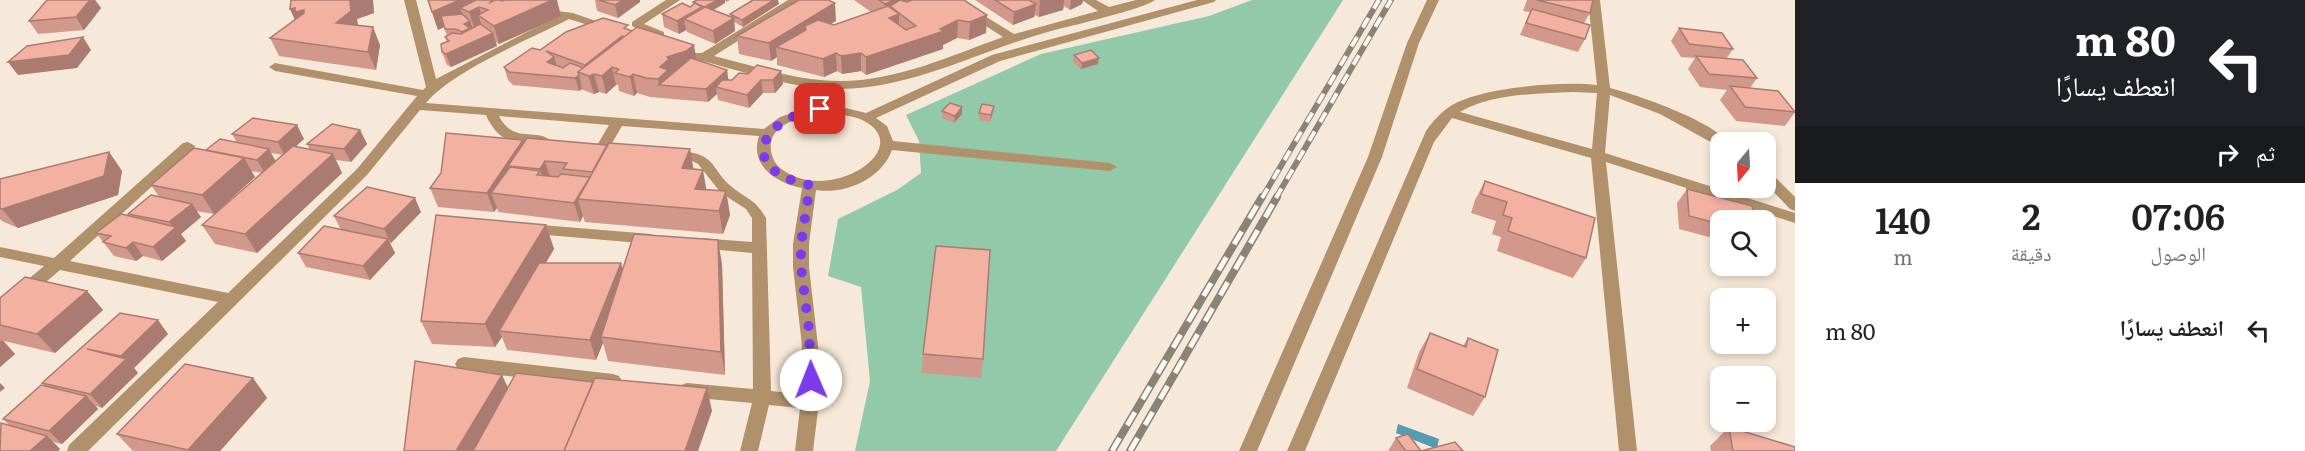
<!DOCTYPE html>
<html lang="ar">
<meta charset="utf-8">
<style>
:root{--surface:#fff;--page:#f6f6f6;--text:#202124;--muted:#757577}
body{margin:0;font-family:Literata,"Noto Naskh Arabic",serif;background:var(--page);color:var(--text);direction:rtl;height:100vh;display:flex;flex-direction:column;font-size:22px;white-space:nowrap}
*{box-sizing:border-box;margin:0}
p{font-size:20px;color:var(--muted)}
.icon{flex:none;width:33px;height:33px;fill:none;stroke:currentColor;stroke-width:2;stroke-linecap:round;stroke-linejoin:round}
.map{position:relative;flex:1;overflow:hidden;direction:ltr}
.sheet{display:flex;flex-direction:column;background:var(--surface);width:510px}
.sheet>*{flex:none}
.hud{background:#202124;color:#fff;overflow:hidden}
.needle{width:39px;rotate:198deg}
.buttons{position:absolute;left:1710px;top:132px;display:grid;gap:12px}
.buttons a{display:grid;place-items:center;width:66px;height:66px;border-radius:12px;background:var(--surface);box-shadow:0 3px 9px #0003;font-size:30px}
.pin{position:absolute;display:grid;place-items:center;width:51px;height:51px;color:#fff;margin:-26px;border-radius:12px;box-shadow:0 3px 9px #0006}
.me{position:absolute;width:66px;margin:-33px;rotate:359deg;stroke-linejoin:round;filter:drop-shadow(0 0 4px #0008)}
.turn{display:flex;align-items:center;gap:21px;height:126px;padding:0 30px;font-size:27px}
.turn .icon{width:78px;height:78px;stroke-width:2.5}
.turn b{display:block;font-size:42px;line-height:51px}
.then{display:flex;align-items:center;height:57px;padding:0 30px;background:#0003;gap:12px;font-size:22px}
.eta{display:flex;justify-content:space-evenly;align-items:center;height:102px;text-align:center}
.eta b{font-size:36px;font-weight:600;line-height:42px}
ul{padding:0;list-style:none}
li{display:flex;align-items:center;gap:18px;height:90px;padding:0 30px}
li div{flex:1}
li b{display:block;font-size:22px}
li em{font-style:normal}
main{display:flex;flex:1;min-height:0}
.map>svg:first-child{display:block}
.green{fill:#91c9a9}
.water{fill:#529db2}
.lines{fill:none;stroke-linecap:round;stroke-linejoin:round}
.minor{fill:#b0916c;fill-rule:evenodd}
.tertiary{fill:#b0916c;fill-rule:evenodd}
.rail-far1-casing{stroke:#8c8377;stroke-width:6}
.rail-casing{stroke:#8c8377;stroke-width:8}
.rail-far1{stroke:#fdf8f1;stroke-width:4;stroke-dasharray:11;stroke-linecap:butt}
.rail{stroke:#fdf8f1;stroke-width:5;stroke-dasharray:15;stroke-linecap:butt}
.wall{fill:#d1988b;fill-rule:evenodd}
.shaded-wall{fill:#aa7c71}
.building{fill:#f3b1a2;stroke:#aa7c71;stroke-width:1.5}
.route{stroke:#7c3aed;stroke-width:10;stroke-dasharray:0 18}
</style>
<main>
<section class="sheet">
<div class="hud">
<div class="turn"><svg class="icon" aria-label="left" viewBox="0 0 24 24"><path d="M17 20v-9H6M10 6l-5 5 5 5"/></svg><div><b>80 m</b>انعطف يسارًا</div></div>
<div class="then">ثم<svg class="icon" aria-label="right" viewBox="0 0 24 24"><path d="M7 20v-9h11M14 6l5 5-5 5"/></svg></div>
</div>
<div class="eta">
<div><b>07:06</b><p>الوصول</p></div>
<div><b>2</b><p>دقيقة</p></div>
<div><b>140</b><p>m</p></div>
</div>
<ul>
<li><svg class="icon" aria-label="left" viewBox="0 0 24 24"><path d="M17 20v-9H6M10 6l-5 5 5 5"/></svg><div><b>انعطف يسارًا</b></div><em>80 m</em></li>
</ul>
</section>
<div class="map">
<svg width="1795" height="451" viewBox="0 0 1795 451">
<rect width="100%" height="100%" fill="#f7e9d9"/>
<path class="green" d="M1252,0H1343L1056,451H855L870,381L861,287L828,276L838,219L897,190L921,173L919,141L906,115L1041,54L1209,16Z"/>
<path class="water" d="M1398,424L1439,439L1437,449L1396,433Z"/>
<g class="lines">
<g class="minor">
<path d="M404,0H416L436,79L558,16L555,13L557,11L573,13L616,28L610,32L569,19C530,39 452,71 426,103L764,129L780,117L810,107L833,105L866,113L992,55L1197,0H1216L1214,2L1000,61L876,118L887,126L893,141L1110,163L1117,167L1110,171L892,150C882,178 846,195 816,190L809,244V267L818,346L819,402L813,451H795L800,408L769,405L758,451H740L752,403L687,397L681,395L678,390L681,385L687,383L753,389L752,253L699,248L694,247L691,243L694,239L699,238L752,242V218L746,209L721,193L698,164L692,161L667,158L665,155C670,150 675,151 682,151C718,155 710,169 732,187C748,200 755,199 766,218L771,391L801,394L802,346L793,267V244L802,188C777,183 749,166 759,136L622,126L608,150L603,151L596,147L609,125L499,116C514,145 537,127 551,141C541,151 510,143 500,135C494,130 489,122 486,115L420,110L367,175L88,451H67L69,445L218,302L60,270L6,316L0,318V303L44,266L0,257V247L54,258L183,143L188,142L195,146L193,149L70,261L228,293L357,169L417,96L275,71L269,67L275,63L423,90L426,87ZM833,113C841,115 852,116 860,119C919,145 835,203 786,172C777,167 773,161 771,151C766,121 811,114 833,113Z"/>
<path d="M666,0H680L644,24L664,32V38H656L632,26V22Z"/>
<path d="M788,0H802L714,56C755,66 797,81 840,81C897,81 950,56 1003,37L945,0H959L1014,34L1098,11L1082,0H1096L1109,7L1136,0H1155C1144,9 1070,26 1051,31C981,50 914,88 841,89C791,90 741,70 694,59L692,56L694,53H702Z"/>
<path d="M1588,0H1600L1610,88C1638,95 1710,120 1728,142H1720V146L1716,145L1660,114L1610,95L1605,153L1795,213V223L1606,162L1637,451H1619L1591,158L1452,118L1434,142L1305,451H1287L1426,131C1433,121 1441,112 1452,105C1483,87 1562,81 1597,85ZM1573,92L1597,93L1592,149L1460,112C1492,93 1537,94 1573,92Z"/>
<path d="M1766,171L1771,173L1795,197V211L1790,209L1766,184Z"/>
<path d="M529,224L651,234L659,239L651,244L524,233L521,229L524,225Z"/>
<path d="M464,357L613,374L619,376L622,381L619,386L613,388L464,371L458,369L455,364L458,359Z"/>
</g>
<path class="tertiary" d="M1427,0H1439L1419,43L1382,157L1257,451H1239L1368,157L1407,43Z"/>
<defs>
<g id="rail-far1">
<path d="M1262,198L1379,0"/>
<path d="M1276,198L1391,0"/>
</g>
<g id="rail">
<path d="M1112,451L1262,197"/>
<path d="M1130,451L1277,197"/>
</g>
</defs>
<use href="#rail-far1" class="rail-far1-casing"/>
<use href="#rail" class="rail-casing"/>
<use href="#rail-far1" class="rail-far1"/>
<use href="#rail" class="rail"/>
</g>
<g class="wall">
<path d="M47,0H95L101,8L84,30L38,34L29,21Z"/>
<path d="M291,0H373L374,13L357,19L358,26L380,45L376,70L279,56L270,38L295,20Z"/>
<path d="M428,0L561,16L499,44L496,42L497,46L451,67L447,65L442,52L447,42L445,37L447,36L444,27L438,30Z"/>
<path d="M595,0H640V2L618,18L597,11Z"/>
<path d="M697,0H730L727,2L725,1V3L714,10L730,16V14L779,4L743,27L734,22L735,31L715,44L687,32L686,30L679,34L664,27L662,14L690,7L694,4L693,2Z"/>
<path d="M854,0H964L987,15L986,33L969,40L957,38L943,45V49L866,75L861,71L842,74L837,71L824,77L777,65V57L771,61L739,54L737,36L836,21L830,24L834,25L871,12Z"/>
<path d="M975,0H1083L1082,4L1070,10L1064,6L1063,10L1039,17L1035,15L1034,17L1013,25Z"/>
<path d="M1527,0H1593L1590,13L1584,23L1585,39L1578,52L1520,35L1530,12L1523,11Z"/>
<path d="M1679,28L1733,49L1726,59L1757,78L1750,88L1795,112L1785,126L1736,121L1720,100L1727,90L1700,87L1688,69L1695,58L1681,57L1671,41Z"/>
<path d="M629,30L696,60L729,80H732L748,74L781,71L783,84L775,93H763L749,108L718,100L717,94L708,102L650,97L637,93L634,96L619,91L618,85H616L606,94L599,92L594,94L583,90L582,89L579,91L513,85L508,80L504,67L540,50Z"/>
<path d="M1074,55L1098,64L1081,69L1073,62Z"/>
<path d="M994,106L993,112L990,122L979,120V113Z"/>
<path d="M962,107V114L954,123L942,118V111Z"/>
<path d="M360,130L367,144L351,162L336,160L342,173L257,253L215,244L202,225L262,173L251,171L255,177L214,214L196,211L201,217L181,234L186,241L162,261L143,256L136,261L114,256L96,233L130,216L128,214L159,197L151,185L207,151L237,143L232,134L304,139L295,147L310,150L307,144ZM271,153L283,155L276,161Z"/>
<path d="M524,143L694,169L706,190L726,191L730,215L723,234L585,222L583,216L580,222L498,212L497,208L494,212L438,207L430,188Z"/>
<path d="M109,152L122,171L118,195L18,228L2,221L0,219V179Z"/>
<path d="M1485,181L1586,258L1573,278L1497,251L1501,237L1492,234L1496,221L1471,213L1475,200Z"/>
<path d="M1687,189L1720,220V240L1679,229L1677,203Z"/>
<path d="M421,212L391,243L389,242L395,253L370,280L306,267L298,253L341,230L334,216Z"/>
<path d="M546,225L554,249L546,263L623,268L722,264L725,375L608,361L603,343L596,360L507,350L502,337L495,347L432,344L421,321Z"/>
<path d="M87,291L103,310L55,353L4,341L15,354L0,367V298Z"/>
<path d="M120,313L168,334L134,368L138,373L102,408L96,406L98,409L62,444L53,442L60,449L58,451H0L10,426L3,419L45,386L42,383Z"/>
<path d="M1430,333L1463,346L1468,338L1485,397L1473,416L1407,388L1419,352Z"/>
<path d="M923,354L983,359L981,378L922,373Z"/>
<path d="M253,378L267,398L220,451H133L117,434Z"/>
<path d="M1729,427L1795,451H1711L1710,446Z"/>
<path d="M1396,438L1421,451H1463H1388Z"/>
</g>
<g class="shaded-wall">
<path d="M90,0H95L101,8L84,30L76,17Z"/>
<path d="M354,0H373L374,13L357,19L358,29L336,23L350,1Z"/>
<path d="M460,0H481L479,7L483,19L478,15L482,26L475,30L469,12L460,8L464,18L438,30L432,12Z"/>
<path d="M552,0H557L561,16L499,44L494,26Z"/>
<path d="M623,0H640V2L618,18L615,5Z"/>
<path d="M718,0H725V3L706,14L705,8Z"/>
<path d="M774,0H778L779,4L743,27L742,20Z"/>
<path d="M894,0H920L890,6V17L899,14V32L885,21V4Z"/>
<path d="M1040,0H1064L1063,10L1039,17Z"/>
<path d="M1071,0H1083L1082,4L1070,10Z"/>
<path d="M835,3L836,21L807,38L806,30L805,26L806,39L776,47L777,57L771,61L769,43Z"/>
<path d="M1036,4L1034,17L1013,25L1014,12Z"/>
<path d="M702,7L704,19H684L686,30L679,34L677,21Z"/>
<path d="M295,8L304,10L312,28L298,27L290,9Z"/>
<path d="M987,15L986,33L969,40L970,22Z"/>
<path d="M734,18L735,31L715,44L713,31Z"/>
<path d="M958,20L957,38L943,45V49L866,75V57L940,29Z"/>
<path d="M470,21L475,34L467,45L462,32L464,24Z"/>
<path d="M373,27L380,45L376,70L368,52Z"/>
<path d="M493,33L497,46L451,67L446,54Z"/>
<path d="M622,36L625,49L594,74L599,92L594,94L585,65Z"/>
<path d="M83,37L91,50L77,68L18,75L8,62Z"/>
<path d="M694,45L697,63L663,86L659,85L658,79L660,67L667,57Z"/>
<path d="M836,53L837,71L824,77L823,59Z"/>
<path d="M861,53V71L842,74L841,56Z"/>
<path d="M554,57L558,70L547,62Z"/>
<path d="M1099,58L1098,64L1081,69L1082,63Z"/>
<path d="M612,67L616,85L606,94L602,76Z"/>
<path d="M727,70L729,83L716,87L717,94L708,102L706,89Z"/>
<path d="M781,71L783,84L775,93L773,80Z"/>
<path d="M633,74L637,93L634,96L630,77Z"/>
<path d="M579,75L582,89L579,91L575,78Z"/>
<path d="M761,80L763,93L749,108L747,95Z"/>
<path d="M994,106L993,112L990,122L991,115Z"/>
<path d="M962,107V114L954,123L955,116Z"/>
<path d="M297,125L304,139L285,156L278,142Z"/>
<path d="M360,130L367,144L351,162L344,149Z"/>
<path d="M523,140L529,158L508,166L514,182L491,193L497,208L494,212L487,193Z"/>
<path d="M269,149L276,163L265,173L257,160Z"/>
<path d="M690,149L694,172L682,168Z"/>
<path d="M109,152L122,171L118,195L18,228L2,209Z"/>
<path d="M333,154L342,173L257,253L245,234Z"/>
<path d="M244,158L255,177L214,214L202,195Z"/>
<path d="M545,161L551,180L546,188L540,169Z"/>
<path d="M703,170L707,193L695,189Z"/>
<path d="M590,177L578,199L583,216L580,222L574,203Z"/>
<path d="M726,191L730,215L723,234L719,211Z"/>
<path d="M415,198L421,212L391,243L384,229Z"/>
<path d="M192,204L201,217L181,234L186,241L162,261L153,247L174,229L169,222Z"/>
<path d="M546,225L554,249L504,332L499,331L502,337L495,347L485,324Z"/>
<path d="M388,239L395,253L370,280L363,266Z"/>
<path d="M718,240L722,264L725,375L721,352Z"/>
<path d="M133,242L143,256L136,261L126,248Z"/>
<path d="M621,263L627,282L601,337L603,343L596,360L590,340Z"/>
<path d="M87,291L103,310L55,353L37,334Z"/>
<path d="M158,320L168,334L134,368L138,373L102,408L90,394L125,360L121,356Z"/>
<path d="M2,340L15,354L0,367V342Z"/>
<path d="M502,375L511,394L477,451H456Z"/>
<path d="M253,378L267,398L220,451H189L188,450Z"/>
<path d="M0,383L5,388L0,392Z"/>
<path d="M707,388L712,411L698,451H685Z"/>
<path d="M86,396L98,409L62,444L49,431Z"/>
<path d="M47,436L60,449L58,451H30Z"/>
</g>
<g class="building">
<path d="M47,0H90L76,17L29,21Z"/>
<path d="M291,0H353L350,1L351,11L336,23L373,27L368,52L270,38L304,13V10L295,12V8L290,9Z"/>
<path d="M428,0H460L432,12Z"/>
<path d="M476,0H494L489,3L495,0H500L502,1L505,0H552L494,26L478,15L488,10L479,7L469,12L460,8Z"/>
<path d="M599,0H623L615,5Z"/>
<path d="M697,0H718L704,7L693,2Z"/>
<path d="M753,0H774L742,20L730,14Z"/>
<path d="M799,0H828L835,3L769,43L737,36Z"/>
<path d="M879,0H894L885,4Z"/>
<path d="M900,0L907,2L912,0H964L987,15L970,22L958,20L940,29L944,31L866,57L861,53L841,56L836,53L823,59L776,47L806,30L805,26L818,20L834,25L888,6L899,14L889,18L906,30L916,26L890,6Z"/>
<path d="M995,0H1029L1036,4L1014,12Z"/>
<path d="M1537,0H1593L1590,13Z"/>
<path d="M682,3L690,7L695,3L702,7L677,21L662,14Z"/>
<path d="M705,7L734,18L713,31L684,19Z"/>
<path d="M1532,9L1590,25L1585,39L1526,23Z"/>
<path d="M462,14L470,21L464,24L470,28L462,32L456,29H445L441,16Z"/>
<path d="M603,18L628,25L624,28L632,31L625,37L622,36L585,65L546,51L554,57L547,62L563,68L570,63L584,68L578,72L579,75L575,78L509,72L504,67L532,48L540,50L566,32Z"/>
<path d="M480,24L493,33L446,54L442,52L441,44L449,41L445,37L452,33L461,34Z"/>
<path d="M637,27L694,45L686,51L667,57L669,59L660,67L668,70L658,79L646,78L633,74L630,77L615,73L619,69L612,67L602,76L594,74L589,76L578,72Z"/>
<path d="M1679,28L1722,33L1733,49L1689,44Z"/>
<path d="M83,37L69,55L8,62L27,46Z"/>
<path d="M1091,50L1099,58L1082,63L1074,55Z"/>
<path d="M1696,56L1743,60L1757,78L1709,74Z"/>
<path d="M691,58L727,70L706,89L659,85Z"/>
<path d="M757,65L781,71L773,80H761L747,95L716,87L722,80H732L739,73L748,74Z"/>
<path d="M1730,86L1778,91L1795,112L1745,107Z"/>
<path d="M950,103L962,107L955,116L942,111Z"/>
<path d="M982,104L994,106L991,115L979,113Z"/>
<path d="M253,118L297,125L278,142L232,134Z"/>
<path d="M332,124L360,130L344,149L307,144Z"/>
<path d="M446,133L523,140L487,193L430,188L441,173Z"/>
<path d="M527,138L607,145L592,172L563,169L567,163L545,161L540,169L508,166Z"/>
<path d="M220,139L269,149L257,160L206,150Z"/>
<path d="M609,143L690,149L682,168L703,170L695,189L726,191L719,211L578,199Z"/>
<path d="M293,146L333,154L245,234L202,225Z"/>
<path d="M194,148L244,158L202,195L151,185Z"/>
<path d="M109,152L104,176L2,209L0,208V179Z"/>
<path d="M510,167L540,171L537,175L558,177L561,174L590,177L574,203L491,193Z"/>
<path d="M1485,181L1595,218L1586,258L1508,231L1512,218L1503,215L1507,202L1481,194Z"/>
<path d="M367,187L415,198L384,229L334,216Z"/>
<path d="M1687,189L1752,206L1755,220H1720V224L1689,216Z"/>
<path d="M151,195L192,204L169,222L128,214Z"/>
<path d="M121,214L176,227L153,247L133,242L126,248L103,242L111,236L96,233Z"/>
<path d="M436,215L546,225L485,324L421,321Z"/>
<path d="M324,226L388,239L363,266L298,253Z"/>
<path d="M634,234L718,240L721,352L601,337Z"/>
<path d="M936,246L990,250L983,359L923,354Z"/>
<path d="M539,263H621L590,340L499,331Z"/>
<path d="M25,277L87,291L37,334L0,325V298Z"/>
<path d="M120,313L158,320L121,356L87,349L126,359L90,394L42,383Z"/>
<path d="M1430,333L1466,347L1468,338L1498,350L1485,397L1417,369Z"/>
<path d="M415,361L502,375L456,451H404Z"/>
<path d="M185,364L253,378L188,450L117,434Z"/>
<path d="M516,373L593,382L564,451H473Z"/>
<path d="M595,378L707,388L685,451H564Z"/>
<path d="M41,385L86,396L49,431L3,419Z"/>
<path d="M1,423L47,436L30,451H0Z"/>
<path d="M1729,427L1795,447V451H1733Z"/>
<path d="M1408,434L1421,451L1455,442L1463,451H1406L1396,438Z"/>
</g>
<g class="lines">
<path class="route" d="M811,380L809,330L801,267V244L810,185C737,171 757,119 820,109"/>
</g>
</svg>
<div class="buttons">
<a><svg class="needle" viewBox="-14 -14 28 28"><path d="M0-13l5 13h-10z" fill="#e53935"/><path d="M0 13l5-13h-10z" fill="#757577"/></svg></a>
<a><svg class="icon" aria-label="search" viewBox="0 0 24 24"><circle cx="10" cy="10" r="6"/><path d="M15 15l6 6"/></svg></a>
<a>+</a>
<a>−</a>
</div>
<div class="pin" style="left:820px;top:109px;background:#d93025"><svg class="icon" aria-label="arrive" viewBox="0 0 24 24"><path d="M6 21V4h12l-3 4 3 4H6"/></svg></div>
<svg class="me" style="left:811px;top:380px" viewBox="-20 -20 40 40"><circle r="19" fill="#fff"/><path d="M0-13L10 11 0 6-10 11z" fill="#7c3aed"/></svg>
</div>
</main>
